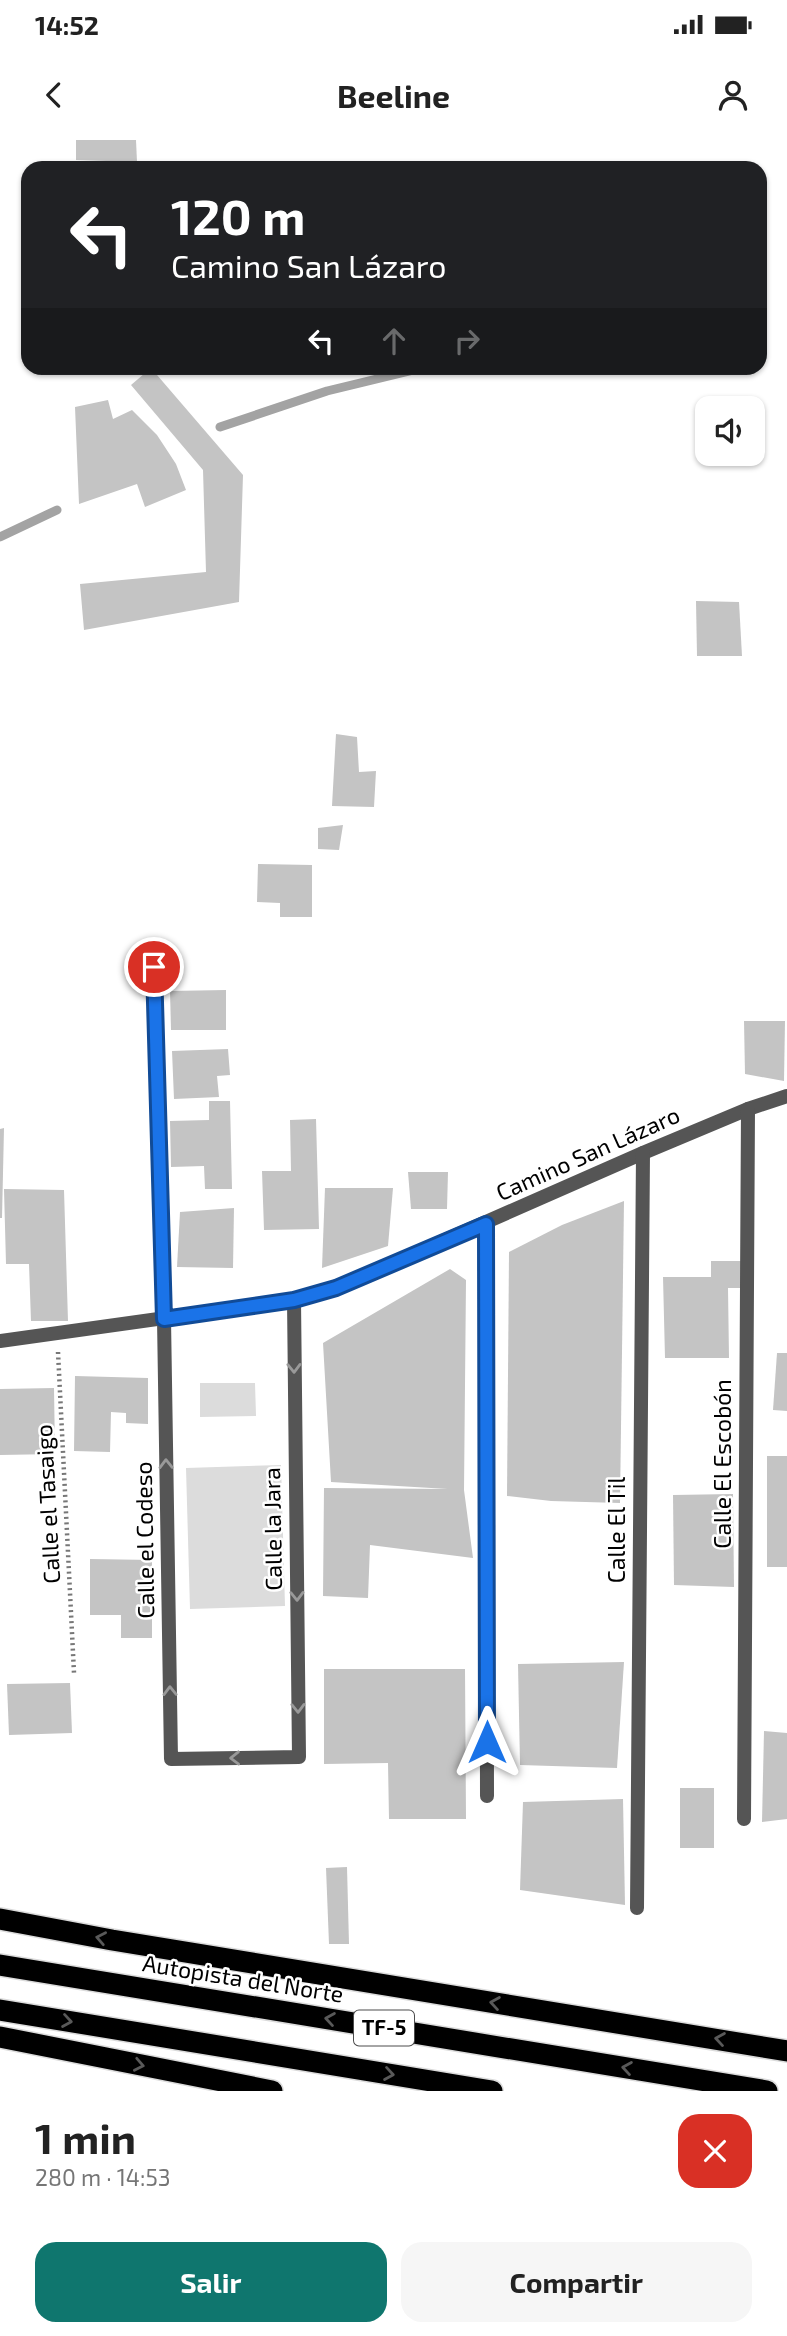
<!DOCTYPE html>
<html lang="es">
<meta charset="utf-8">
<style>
:root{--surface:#fff;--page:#f6f6f6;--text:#222;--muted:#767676;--accent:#0f766e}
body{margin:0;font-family:"Exo 2",sans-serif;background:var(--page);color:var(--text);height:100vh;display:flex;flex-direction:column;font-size:26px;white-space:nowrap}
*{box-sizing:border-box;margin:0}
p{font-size:23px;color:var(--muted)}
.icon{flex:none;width:38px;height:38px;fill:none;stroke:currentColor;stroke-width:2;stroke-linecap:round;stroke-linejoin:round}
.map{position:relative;height:1951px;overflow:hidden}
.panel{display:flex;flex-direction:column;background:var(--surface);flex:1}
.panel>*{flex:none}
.hud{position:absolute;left:21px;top:21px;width:746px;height:214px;border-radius:21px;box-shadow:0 2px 5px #0004;background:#202124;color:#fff;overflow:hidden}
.buttons{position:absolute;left:695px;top:256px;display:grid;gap:14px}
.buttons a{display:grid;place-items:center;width:70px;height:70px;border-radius:14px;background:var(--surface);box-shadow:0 2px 5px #0004;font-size:35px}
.pin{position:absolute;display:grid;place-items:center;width:60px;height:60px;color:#fff;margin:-30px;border:4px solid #fff;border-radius:50%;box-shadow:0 2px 7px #0007}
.me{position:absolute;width:77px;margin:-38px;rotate:0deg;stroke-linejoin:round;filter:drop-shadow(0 0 5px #0008)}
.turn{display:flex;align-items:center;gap:24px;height:147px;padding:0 35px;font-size:32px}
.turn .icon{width:91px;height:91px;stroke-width:2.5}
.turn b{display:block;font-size:49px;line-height:60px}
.lanes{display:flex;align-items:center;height:66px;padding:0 35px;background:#0003;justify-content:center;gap:35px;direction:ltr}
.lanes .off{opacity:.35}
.round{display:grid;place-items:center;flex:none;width:74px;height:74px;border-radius:21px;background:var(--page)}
.head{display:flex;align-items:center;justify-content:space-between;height:119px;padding:0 35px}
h1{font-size:42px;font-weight:700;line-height:52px}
.button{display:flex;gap:14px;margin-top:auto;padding:14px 35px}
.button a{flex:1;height:80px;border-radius:21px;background:var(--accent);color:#fff;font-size:28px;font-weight:700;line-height:80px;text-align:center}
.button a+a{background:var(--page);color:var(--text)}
.status{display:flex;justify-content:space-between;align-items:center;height:49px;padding:0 35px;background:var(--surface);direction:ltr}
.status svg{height:19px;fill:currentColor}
header{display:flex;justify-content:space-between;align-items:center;height:91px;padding:0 35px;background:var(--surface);font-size:32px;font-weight:700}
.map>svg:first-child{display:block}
.green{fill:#dcdcdc}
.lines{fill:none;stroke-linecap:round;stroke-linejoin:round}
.stream{stroke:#a3a3a3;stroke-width:9}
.building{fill:#c4c4c4}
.motorway-casing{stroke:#dbdbdb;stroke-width:24}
.path{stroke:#777;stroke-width:4.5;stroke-dasharray:2 3.5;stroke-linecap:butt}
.minor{stroke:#555;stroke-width:14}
.motorway{stroke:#000;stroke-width:21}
.oneway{stroke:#999}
.oneway2{stroke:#595959}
.route-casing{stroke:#114b97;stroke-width:18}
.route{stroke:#1a73e8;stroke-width:12}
.labels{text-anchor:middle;stroke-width:5;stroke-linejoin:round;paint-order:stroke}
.shield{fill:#fff;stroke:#4c4c4c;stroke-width:2}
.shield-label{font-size:21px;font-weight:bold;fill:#000}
.street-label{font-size:23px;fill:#000;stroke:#fff}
</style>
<div class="status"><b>14:52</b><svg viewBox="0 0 49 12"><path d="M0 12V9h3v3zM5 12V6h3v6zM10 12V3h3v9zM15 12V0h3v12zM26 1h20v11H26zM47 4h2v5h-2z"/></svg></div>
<header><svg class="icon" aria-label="back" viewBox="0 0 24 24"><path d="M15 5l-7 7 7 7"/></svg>Beeline<svg class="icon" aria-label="person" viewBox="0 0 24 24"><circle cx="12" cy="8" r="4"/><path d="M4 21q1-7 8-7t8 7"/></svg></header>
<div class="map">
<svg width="787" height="1951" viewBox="0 0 787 1951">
<rect width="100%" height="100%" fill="#fff"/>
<g class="green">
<path d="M200,1243H255L256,1276L200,1277Z"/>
<path d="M281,1325L285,1466L190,1469L186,1328Z"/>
</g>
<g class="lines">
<g class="stream">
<path d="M220,287L327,251L422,228"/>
<path d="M0,397L57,370"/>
</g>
</g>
<g class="building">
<path d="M76,0H136L137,22L76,20Z"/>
<path d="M151,228L243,335L239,462L84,490L80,444L206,432L203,330L131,245Z"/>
<path d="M108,260L113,279L132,270L157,295L176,324L186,350L145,367L137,344L79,364L75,267Z"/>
<path d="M696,461L739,462L742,516H697Z"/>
<path d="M336,594L357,597L359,632L376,631L374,667L332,666Z"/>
<path d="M343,685L339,710L318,709V688Z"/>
<path d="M258,724L312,725V777H280V763L257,762Z"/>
<path d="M226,850V890H171L170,851Z"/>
<path d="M744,881H785L784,941L745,934Z"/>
<path d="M228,909L230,935L217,936L219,957L174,959L172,911Z"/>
<path d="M209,961H230L232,1049H205L204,1026L171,1027L170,981L209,980Z"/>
<path d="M316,979L319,1089L264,1090L262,1031H291L290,980Z"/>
<path d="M4,988L2,1078H0V989Z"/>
<path d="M408,1032H448L447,1069H411Z"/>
<path d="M325,1048H393L388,1106L322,1128Z"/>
<path d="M4,1049L64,1050L68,1181H31L29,1124H6Z"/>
<path d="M624,1061L620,1363L551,1361L507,1356L509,1112L562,1085Z"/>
<path d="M234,1068L233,1128L177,1127L180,1072Z"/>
<path d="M711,1121H741V1148H728L729,1218H665L663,1137H711Z"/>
<path d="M450,1129L466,1140L464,1350L473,1418L370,1405L368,1458L323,1456L324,1348L448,1349L331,1342L323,1203Z"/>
<path d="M777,1213H787V1271L773,1270Z"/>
<path d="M75,1236L148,1238V1284L126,1283V1273L111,1272L110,1312L74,1311Z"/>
<path d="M54,1248L55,1314L0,1315V1249Z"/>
<rect x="767" y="1316" width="20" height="111"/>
<path d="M733,1354L734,1447L674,1445L673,1355Z"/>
<path d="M90,1419L152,1420V1498H121V1475H90Z"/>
<path d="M624,1522L617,1628L520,1625L518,1524Z"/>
<path d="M324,1529H465L466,1679H389L388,1623L324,1624Z"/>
<path d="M70,1543L72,1593L9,1595L7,1544Z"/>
<path d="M764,1591L787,1593V1679L762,1682Z"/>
<rect x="680" y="1648" width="34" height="60"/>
<path d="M623,1659L625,1765L520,1750L523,1662Z"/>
<path d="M347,1727L349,1804H329L326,1728Z"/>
</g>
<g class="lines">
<defs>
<g id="motorway">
<path d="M0,1779L112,1800L787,1911"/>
<path d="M0,1825L767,1951"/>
<path d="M0,1870L492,1951"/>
<path d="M0,1897L272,1951"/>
</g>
</defs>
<use href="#motorway" class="motorway-casing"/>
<path class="path" d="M58,1212L74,1533"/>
<g class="minor">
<path d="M154,827L164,1179L171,1619L299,1617L294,1160"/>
<path d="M486,1084L487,1656"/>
<path d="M0,1201L294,1160L336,1148L643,1013L748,969L787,956"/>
<path d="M744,1679L748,969"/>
<path d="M637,1768L643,1013"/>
</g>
<use href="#motorway" class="motorway"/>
</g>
<defs><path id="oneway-chevron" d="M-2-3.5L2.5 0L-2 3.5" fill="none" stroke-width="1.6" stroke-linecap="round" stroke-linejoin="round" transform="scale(1.75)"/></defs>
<g class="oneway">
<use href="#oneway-chevron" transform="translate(294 1228) rotate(89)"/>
<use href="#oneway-chevron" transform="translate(166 1324) rotate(-91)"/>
<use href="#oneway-chevron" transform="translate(297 1456) rotate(89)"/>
<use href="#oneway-chevron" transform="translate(170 1551) rotate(-91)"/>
<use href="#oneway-chevron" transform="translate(298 1568) rotate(89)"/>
<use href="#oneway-chevron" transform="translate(235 1618) rotate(179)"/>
</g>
<g class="oneway2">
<use href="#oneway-chevron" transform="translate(101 1798) rotate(-169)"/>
<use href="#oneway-chevron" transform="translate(495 1863) rotate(-171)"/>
<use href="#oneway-chevron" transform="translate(330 1879) rotate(-171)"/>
<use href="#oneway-chevron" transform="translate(67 1881) rotate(9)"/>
<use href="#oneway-chevron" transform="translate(720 1899) rotate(-171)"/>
<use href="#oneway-chevron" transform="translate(139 1925) rotate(11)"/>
<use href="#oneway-chevron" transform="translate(627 1928) rotate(-171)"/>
<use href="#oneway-chevron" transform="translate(389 1934) rotate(9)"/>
</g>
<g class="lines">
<defs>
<path id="route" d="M154,827L164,1179L294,1160L336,1148L486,1084L487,1602"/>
</defs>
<use href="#route" class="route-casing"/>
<use href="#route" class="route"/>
</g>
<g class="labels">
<rect class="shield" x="354" y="1870.5" width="60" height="35" rx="5"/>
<g class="shield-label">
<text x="384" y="1895">TF-5</text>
</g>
<g class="street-label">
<text transform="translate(588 1014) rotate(-24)" y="8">Camino San Lázaro</text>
<text transform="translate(723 1324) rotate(-90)" y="8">Calle El Escobón</text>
<text transform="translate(48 1364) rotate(-93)" y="8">Calle el Tasaigo</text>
<text transform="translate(273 1389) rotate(-91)" y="8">Calle la Jara</text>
<text transform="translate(617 1390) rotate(-90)" y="8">Calle El Til</text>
<text transform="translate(145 1400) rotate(-91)" y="8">Calle el Codeso</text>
<text transform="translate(243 1839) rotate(9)" y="8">Autopista del Norte</text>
</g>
</g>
</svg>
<div class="buttons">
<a><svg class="icon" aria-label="sound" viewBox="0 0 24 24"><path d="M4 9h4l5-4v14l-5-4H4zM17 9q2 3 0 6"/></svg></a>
</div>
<div class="pin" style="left:154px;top:827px;background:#d93025"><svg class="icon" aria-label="arrive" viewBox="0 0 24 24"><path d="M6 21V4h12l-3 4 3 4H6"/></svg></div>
<svg class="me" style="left:487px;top:1602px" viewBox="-20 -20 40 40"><path d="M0-17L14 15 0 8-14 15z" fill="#1a73e8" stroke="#fff" stroke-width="4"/></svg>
<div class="hud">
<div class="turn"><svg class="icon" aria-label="left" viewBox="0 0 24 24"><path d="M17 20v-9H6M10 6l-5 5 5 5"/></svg><div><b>120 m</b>Camino San Lázaro</div></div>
<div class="lanes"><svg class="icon" aria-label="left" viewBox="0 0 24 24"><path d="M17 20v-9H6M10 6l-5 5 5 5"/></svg><svg class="icon off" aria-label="ahead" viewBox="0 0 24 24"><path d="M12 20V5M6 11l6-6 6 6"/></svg><svg class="icon off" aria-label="right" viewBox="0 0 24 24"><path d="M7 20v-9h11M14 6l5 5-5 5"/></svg></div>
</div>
</div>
<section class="panel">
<div class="head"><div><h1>1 min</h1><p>280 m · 14:53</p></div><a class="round" style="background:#d93025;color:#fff"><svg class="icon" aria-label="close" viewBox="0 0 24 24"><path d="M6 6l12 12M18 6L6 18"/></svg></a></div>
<div class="button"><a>Salir</a><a>Compartir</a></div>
</section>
